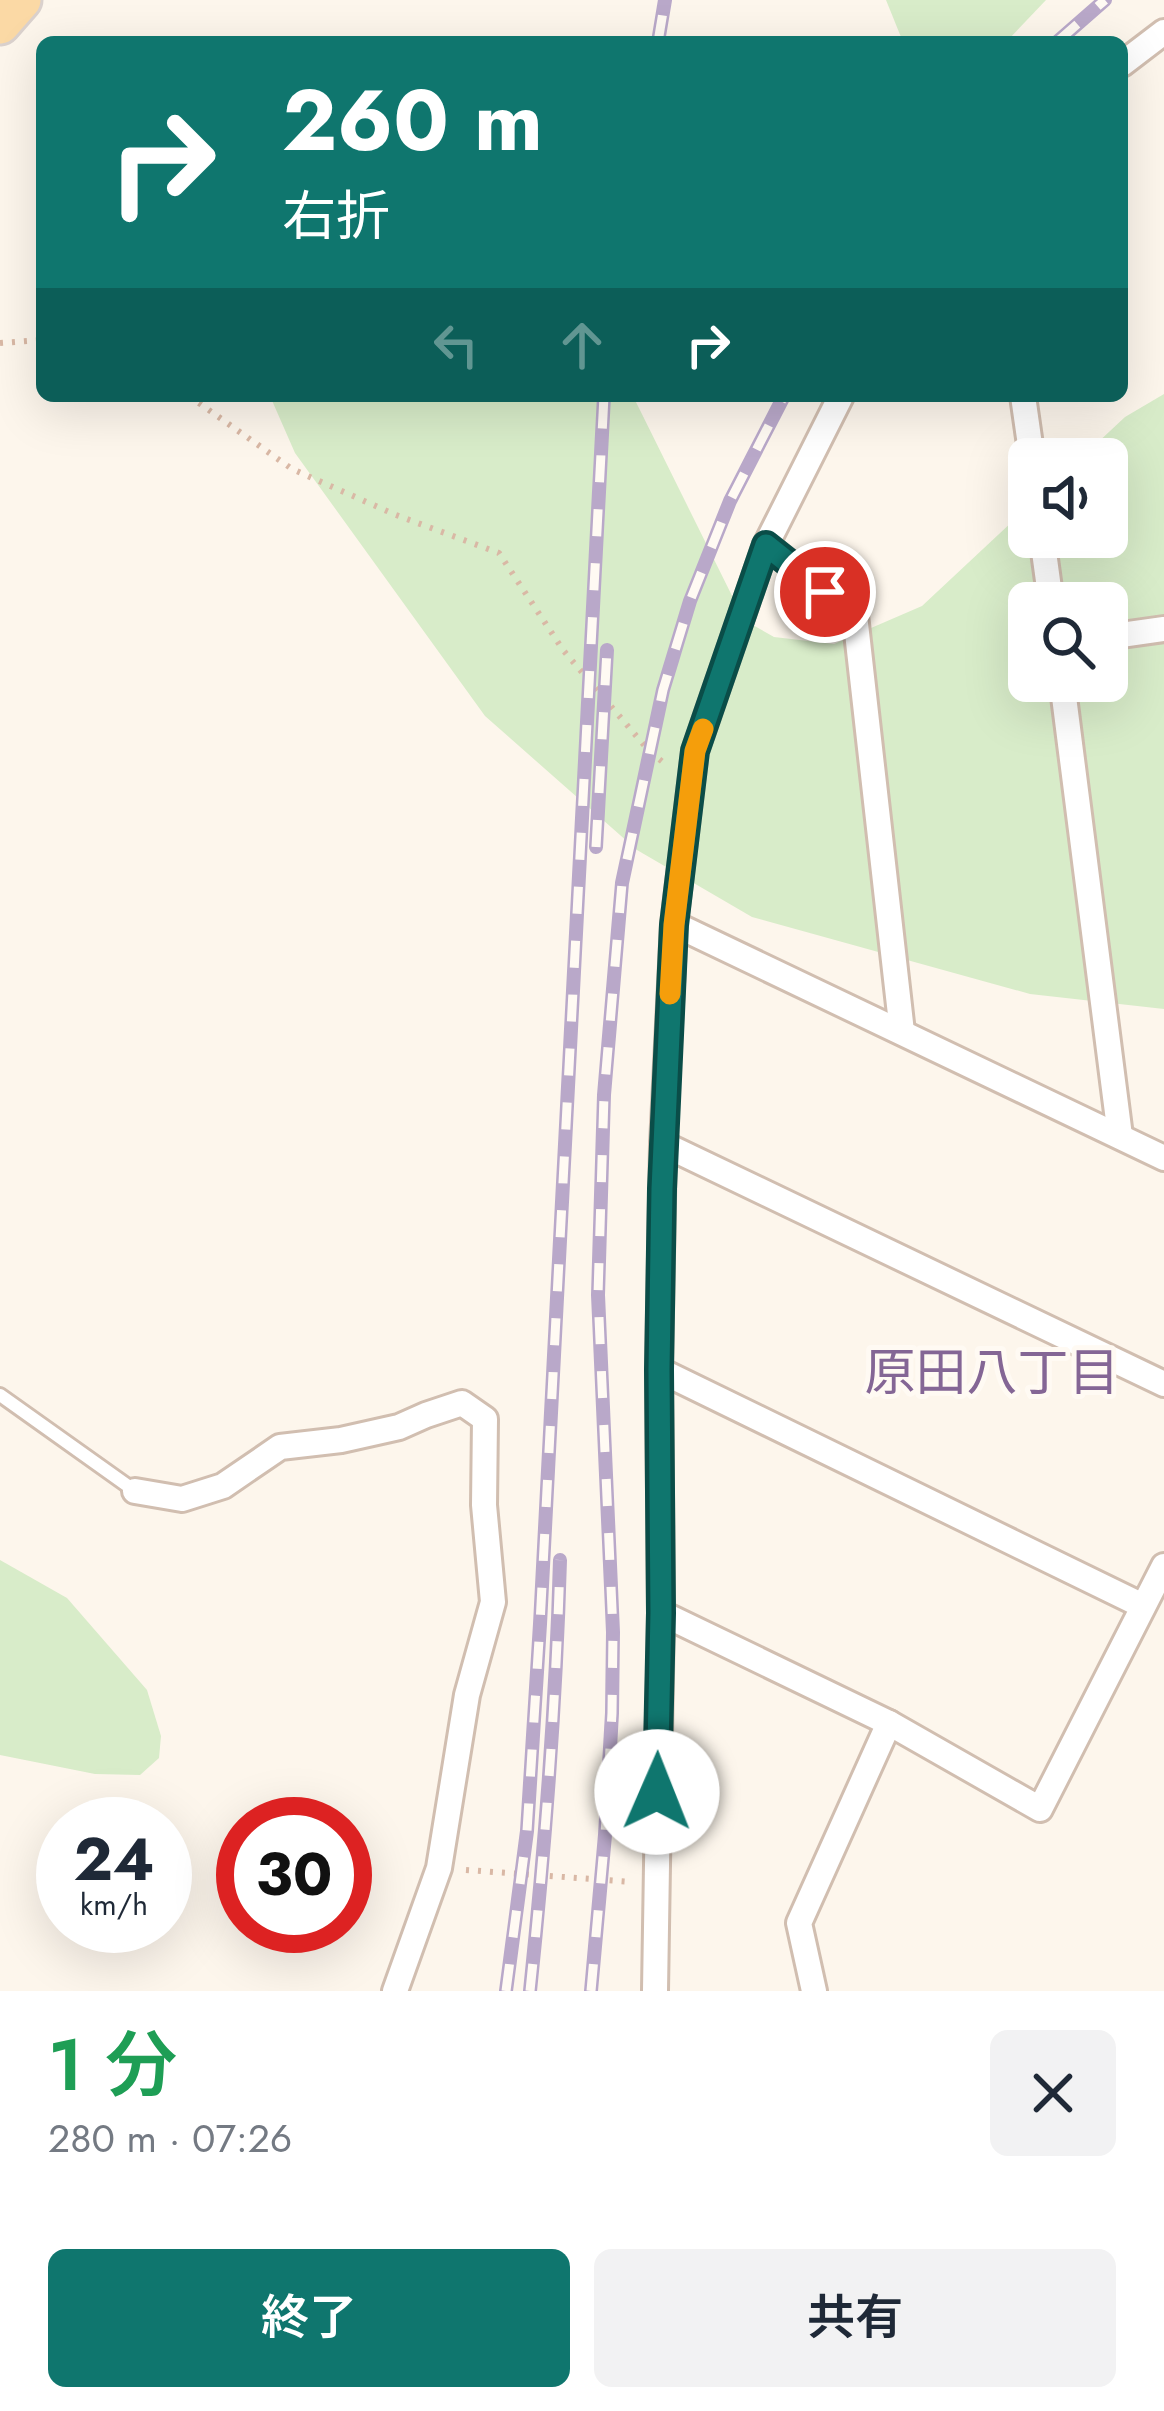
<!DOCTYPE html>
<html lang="ja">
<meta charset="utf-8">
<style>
:root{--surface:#fff;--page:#f2f2f3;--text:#1f2937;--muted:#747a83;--accent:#0f766e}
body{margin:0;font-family:Jost,"Noto Sans JP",sans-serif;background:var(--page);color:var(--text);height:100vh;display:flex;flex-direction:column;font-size:45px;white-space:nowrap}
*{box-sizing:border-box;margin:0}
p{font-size:39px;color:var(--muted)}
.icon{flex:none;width:66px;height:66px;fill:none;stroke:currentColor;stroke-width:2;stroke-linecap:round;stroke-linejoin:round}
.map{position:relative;height:1991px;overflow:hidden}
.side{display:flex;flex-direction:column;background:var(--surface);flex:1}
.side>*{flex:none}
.guide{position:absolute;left:36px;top:36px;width:1092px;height:366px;border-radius:18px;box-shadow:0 12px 48px #0002;background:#0f766e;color:#fff;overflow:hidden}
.controls{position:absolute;left:1008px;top:438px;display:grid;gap:24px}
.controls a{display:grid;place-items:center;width:120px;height:120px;border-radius:18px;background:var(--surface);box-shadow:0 12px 48px #0002;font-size:60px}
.speed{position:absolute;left:36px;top:1797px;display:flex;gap:24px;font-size:60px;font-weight:700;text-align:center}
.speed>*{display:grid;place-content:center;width:156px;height:156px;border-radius:50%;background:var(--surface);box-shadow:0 12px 48px #0002;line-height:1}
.speed small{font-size:30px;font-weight:400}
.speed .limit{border:18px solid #d22;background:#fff;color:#111}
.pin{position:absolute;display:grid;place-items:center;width:102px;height:102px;color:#fff;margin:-51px;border:6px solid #fff;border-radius:50%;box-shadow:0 3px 12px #0007}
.me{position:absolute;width:132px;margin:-66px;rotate:1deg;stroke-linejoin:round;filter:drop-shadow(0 0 9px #0008)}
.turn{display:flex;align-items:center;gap:42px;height:252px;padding:0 48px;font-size:54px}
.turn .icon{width:156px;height:156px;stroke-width:2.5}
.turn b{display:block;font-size:84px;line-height:102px}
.lanes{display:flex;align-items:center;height:114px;padding:0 48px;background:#0003;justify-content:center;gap:60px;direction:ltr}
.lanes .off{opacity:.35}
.round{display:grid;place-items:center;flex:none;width:126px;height:126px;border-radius:18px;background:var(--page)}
.headline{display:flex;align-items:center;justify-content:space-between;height:204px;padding:0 48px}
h1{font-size:72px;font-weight:600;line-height:90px;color:#1e9e55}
.action{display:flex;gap:24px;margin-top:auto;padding:24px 48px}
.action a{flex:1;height:138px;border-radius:18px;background:var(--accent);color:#fff;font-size:48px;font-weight:600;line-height:138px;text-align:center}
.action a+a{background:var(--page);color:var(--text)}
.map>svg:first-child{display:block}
.green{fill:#d8ecc9;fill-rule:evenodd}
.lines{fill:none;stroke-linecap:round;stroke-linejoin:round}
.service-casing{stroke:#d1beb0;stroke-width:18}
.minor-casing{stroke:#d1beb0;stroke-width:30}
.primary-casing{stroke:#dad1cd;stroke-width:45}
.path{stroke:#d9b8a5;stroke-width:6;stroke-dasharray:3 9;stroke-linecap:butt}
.service{stroke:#fff;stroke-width:12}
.minor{stroke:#fff;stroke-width:24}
.primary{stroke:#fbd9a5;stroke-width:39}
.rail-casing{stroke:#b9a8c9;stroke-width:14}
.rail{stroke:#fffaf3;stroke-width:9;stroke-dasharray:27;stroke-linecap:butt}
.route-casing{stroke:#0a4d48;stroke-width:30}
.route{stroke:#0f766e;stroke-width:21}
.slow{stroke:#f59e0b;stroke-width:21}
.labels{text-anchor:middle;stroke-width:10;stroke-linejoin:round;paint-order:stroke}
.neighbourhood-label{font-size:51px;fill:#846695;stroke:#fffaf3}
</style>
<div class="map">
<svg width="1164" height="1991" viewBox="0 0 1164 1991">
<rect width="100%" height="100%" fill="#fdf6ec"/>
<g class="green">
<path d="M886,0H1046L1006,42H903Z"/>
<path d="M1164,394V1009L1030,994L752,917L637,850L485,716L295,453L270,396H633L744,620L774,637L834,644L922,606L1029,506V537H1107V459H1080L1125,417ZM1029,603H1107V681H1029Z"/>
<path d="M0,1560L67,1598L147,1690L161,1736L159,1758L140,1775L95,1774L0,1755Z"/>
</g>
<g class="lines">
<defs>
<path id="service" d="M0,1395L135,1491"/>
<g id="minor">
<path d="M1122,64L1164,32"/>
<path d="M1023,396L1032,459"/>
<path d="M1042,537L1051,603"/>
<path d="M766,545L855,615L902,1032"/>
<path d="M1107,637L1164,629"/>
<path d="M1062,681L1120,1136"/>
<path d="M674,924L1164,1158"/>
<path d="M663,1144L1164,1384"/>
<path d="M659,1370L1143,1606"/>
<path d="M135,1491L182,1499L223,1486L280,1447L341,1440L399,1427L426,1415L462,1403L485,1419L484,1505L493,1602L467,1695L439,1868L395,1991"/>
<path d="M661,1613L889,1723L1040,1809L1164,1566"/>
<path d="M655,1991L661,1613L659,1370L663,1144L674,924L695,751L766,545L841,396"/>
<path d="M814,1991L799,1923L889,1723"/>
</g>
<path id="primary" d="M0,24L21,0"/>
</defs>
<use href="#service" class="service-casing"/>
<use href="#minor" class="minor-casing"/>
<use href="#primary" class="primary-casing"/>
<g class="path">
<path d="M0,343L42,340"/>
<path d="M189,396L292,469L396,515L499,553L563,650L650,752L664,763"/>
<path d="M466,1870L633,1882"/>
</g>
<use href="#service" class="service"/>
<use href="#minor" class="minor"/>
<use href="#primary" class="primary"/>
<defs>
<g id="rail">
<path d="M658,42L665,0"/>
<path d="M1057,42L1105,0"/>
<path d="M596,847L607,650"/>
<path d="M506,1991L527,1831L540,1624L604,396"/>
<path d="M530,1991C545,1847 556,1705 560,1560"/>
<path d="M591,1991L605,1835L612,1713L613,1632L598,1295L604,1095L622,883L663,690L690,601L730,501L784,396"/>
</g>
</defs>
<use href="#rail" class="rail-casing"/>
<use href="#rail" class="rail"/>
</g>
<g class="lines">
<defs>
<path id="route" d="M657,1792L661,1613L659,1370L662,1189L674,925L695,751L766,545L825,592"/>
</defs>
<use href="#route" class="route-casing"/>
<use href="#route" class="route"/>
<path class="slow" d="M670,994L674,925L695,751L703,729"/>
</g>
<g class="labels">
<g class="neighbourhood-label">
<text x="992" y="1390">原田八丁目</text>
</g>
</g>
</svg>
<div class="controls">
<a><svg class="icon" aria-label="sound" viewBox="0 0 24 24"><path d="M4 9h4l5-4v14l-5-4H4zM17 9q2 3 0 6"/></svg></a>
<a><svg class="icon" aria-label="search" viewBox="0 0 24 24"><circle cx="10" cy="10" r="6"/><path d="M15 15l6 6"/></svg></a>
</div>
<div class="speed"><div>24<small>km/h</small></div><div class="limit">30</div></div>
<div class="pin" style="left:825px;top:592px;background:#d93025"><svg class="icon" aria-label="arrive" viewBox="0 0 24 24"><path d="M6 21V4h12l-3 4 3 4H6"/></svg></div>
<svg class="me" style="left:657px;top:1792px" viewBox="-20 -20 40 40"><circle r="19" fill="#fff"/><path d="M0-13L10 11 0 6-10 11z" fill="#0f766e"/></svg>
<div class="guide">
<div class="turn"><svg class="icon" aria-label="right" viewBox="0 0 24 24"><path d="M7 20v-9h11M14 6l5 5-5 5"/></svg><div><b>260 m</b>右折</div></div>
<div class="lanes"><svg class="icon off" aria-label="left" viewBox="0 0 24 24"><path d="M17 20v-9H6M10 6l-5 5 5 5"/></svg><svg class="icon off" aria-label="ahead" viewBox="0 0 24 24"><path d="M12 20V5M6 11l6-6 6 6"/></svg><svg class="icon" aria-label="right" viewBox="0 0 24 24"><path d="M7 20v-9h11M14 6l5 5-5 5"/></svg></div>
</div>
</div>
<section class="side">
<div class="headline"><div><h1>1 分</h1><p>280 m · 07:26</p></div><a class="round"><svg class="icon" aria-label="close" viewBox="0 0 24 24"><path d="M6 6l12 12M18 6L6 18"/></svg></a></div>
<div class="action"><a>終了</a><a>共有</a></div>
</section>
